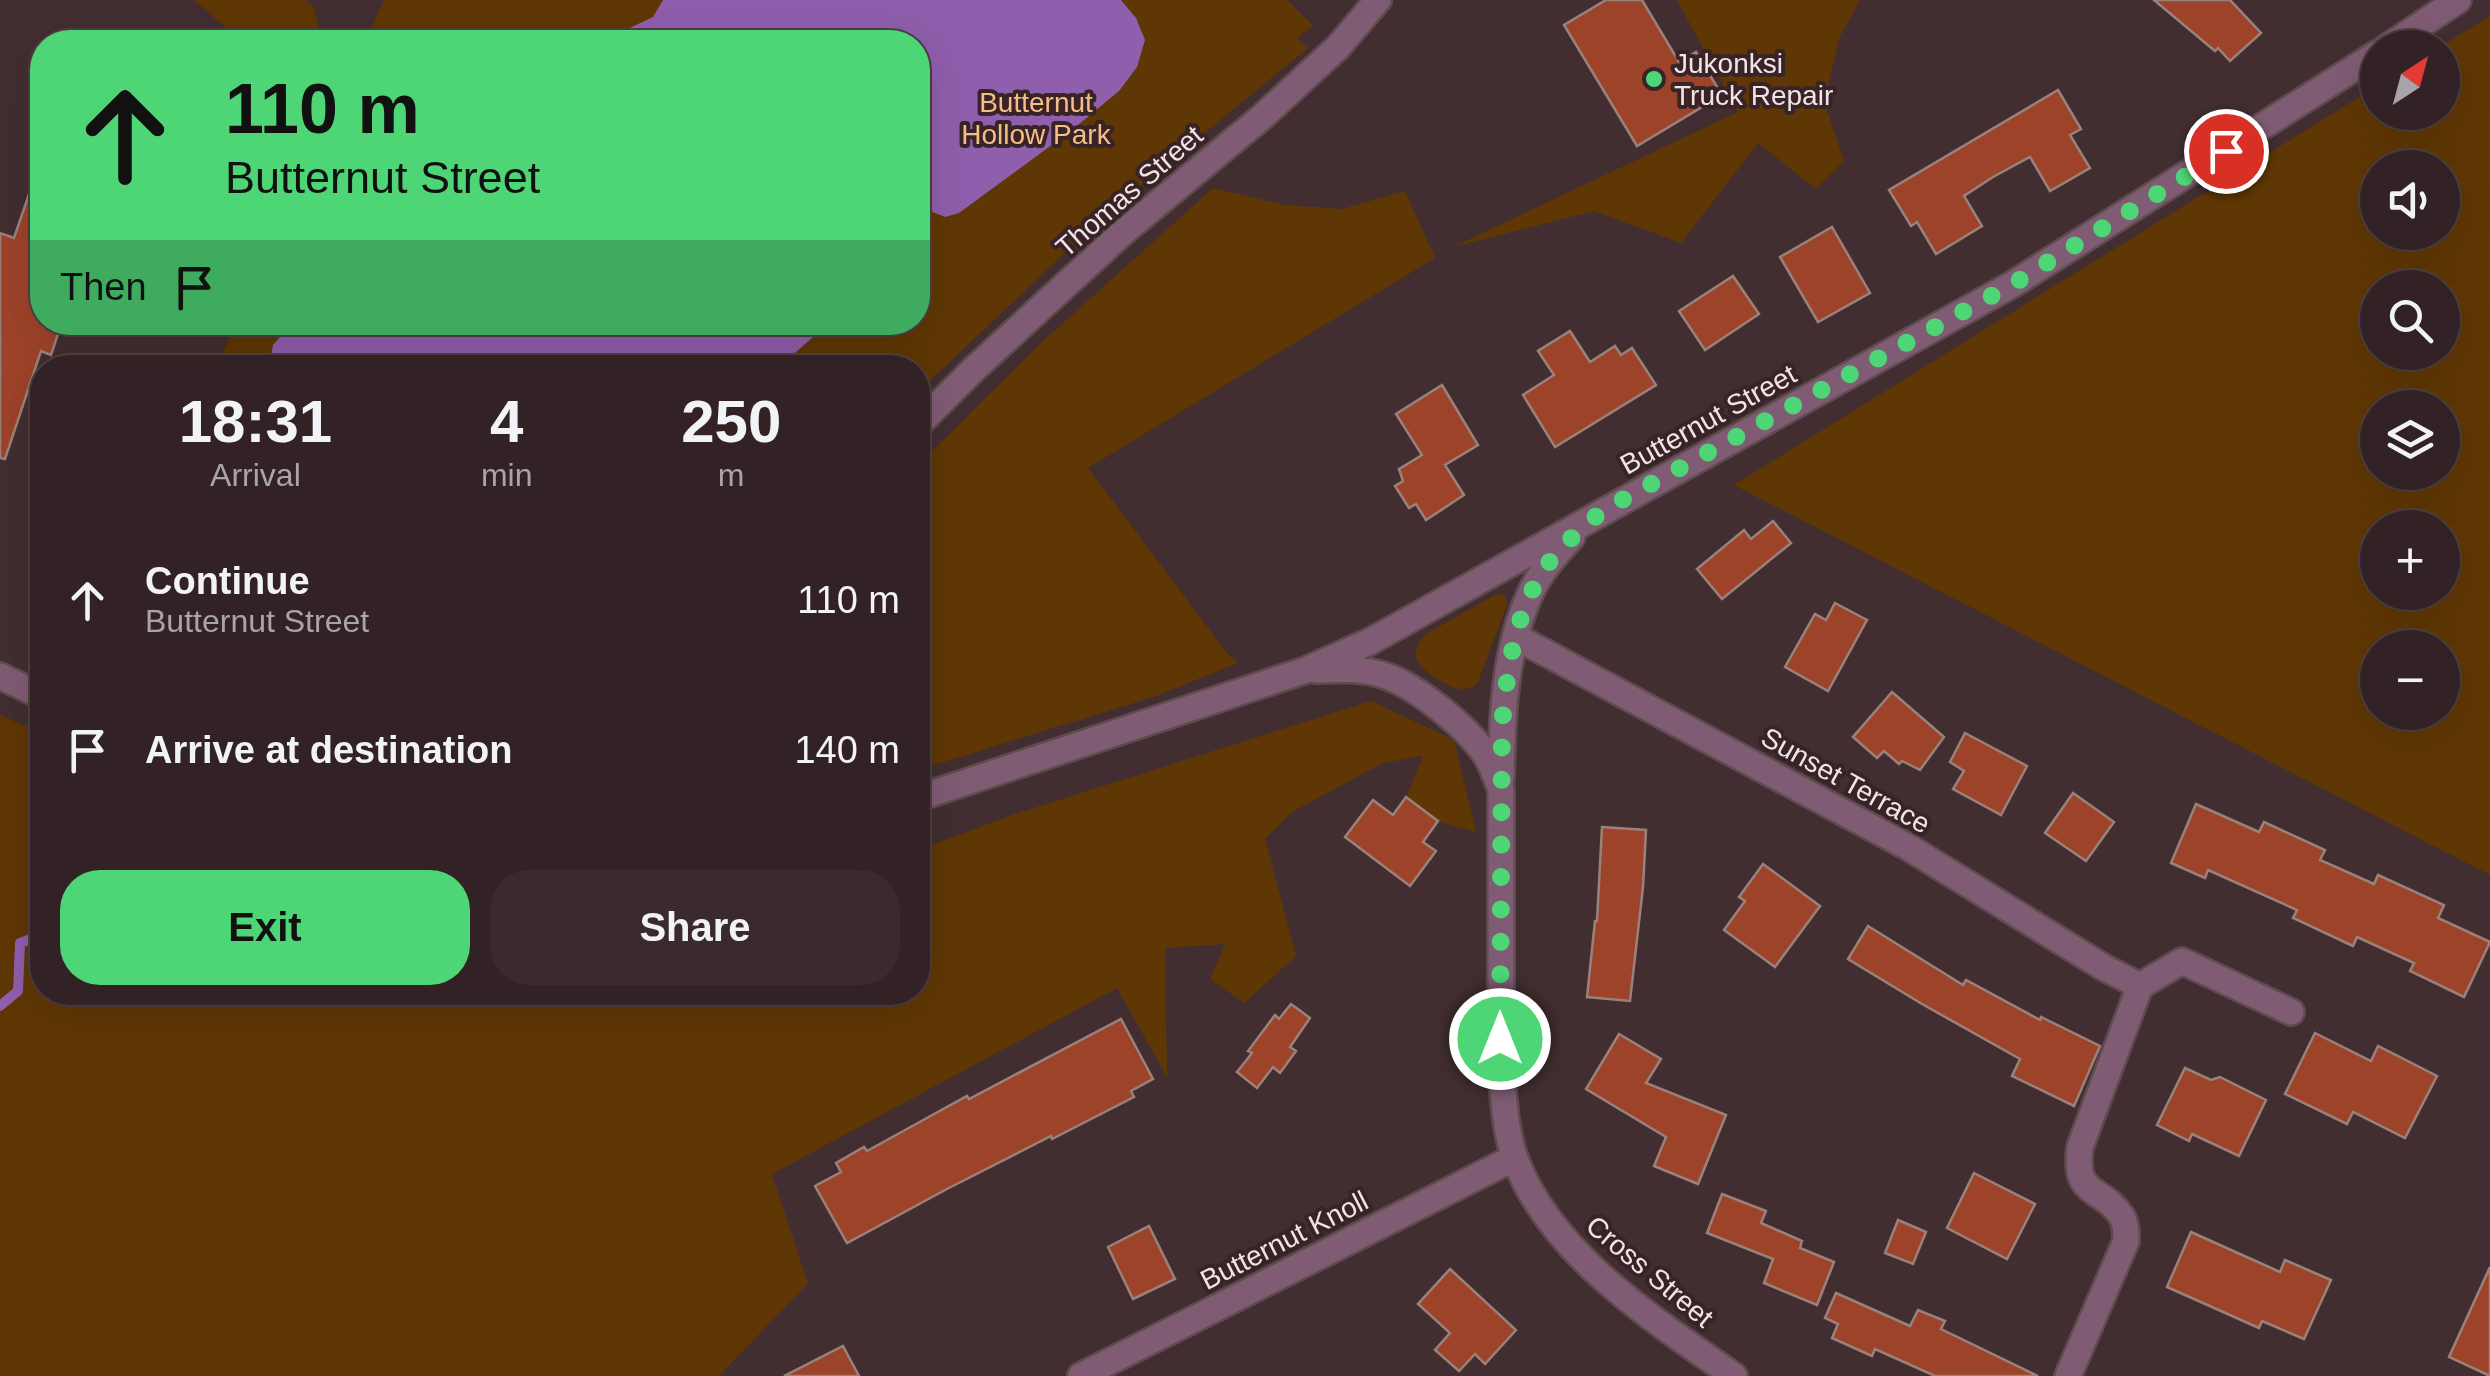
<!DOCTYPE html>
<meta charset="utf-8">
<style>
:root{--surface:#322225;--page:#3a2a2d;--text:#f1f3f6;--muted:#a8a4a7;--line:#4d3f42;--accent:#4ed676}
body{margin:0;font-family:Helvetica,sans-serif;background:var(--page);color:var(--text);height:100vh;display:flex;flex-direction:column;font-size:38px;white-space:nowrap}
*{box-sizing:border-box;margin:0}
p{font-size:32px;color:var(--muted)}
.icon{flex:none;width:55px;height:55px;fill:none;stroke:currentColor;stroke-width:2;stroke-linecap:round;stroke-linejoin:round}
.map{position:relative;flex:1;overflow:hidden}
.drawer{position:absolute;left:30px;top:355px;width:900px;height:650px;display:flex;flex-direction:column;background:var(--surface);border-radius:40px;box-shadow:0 10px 40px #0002,0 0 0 2px var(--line)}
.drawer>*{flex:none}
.banner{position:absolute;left:30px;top:30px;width:900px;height:305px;border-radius:40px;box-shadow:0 10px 40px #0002,0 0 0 2px var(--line);background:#4ed676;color:#111;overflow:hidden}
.needle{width:65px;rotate:36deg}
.buttons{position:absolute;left:2360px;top:30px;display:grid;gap:20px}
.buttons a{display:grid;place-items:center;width:100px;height:100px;border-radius:50%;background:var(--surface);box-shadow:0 10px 40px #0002,0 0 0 2px var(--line);font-size:50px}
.pin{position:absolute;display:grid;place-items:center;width:85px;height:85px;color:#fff;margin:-42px;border:5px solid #fff;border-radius:50%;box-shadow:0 2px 10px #0007}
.me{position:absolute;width:110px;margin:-55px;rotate:0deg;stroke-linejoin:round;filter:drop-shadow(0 0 8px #0008)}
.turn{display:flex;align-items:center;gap:35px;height:210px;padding:0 30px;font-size:45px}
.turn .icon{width:130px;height:130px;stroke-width:2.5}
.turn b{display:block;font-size:70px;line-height:85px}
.then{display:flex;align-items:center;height:95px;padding:0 30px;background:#0003;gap:20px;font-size:38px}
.eta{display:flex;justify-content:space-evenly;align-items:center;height:170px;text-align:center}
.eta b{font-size:60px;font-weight:700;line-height:70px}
.button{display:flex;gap:20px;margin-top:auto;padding:20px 30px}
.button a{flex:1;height:115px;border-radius:40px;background:var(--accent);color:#111;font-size:40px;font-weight:700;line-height:115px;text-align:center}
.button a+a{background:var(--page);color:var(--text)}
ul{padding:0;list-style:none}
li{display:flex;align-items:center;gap:30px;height:150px;padding:0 30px}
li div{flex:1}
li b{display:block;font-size:38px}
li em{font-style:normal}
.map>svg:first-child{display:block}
.green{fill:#5f3704;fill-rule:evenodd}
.water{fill:#8f5eac}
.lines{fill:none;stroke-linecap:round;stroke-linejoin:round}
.stream{stroke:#8f5eac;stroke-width:10}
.building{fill:#9d4329;stroke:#99827b;stroke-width:2.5}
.minor-casing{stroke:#5e4b4e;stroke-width:30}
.minor{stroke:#805c74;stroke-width:25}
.route{stroke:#4ed676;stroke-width:18;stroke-dasharray:0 32.4}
.poi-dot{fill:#4ed676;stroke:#382427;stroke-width:4}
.labels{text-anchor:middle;stroke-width:8;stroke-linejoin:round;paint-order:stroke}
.poi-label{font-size:28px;fill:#f2e4e6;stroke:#382427;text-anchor:start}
.park-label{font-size:28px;fill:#f5be88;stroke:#382427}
.street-label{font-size:28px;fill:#f2e4e6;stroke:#382427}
</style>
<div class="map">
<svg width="2490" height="1376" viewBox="0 0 2490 1376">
<rect width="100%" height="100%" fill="#422e31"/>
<g class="green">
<path d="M194,0H305L314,7L322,42H243Z"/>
<path d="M384,0H1287L1313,26L1297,38L1308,48L1105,215L918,392V368H215L236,323L918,322V42H365Z"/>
<path d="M1677,0H1860L1840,36L1824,102L1844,161L1816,189L1758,143L1681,243L1594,211L1453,247L1738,112Z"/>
<path d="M2490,16V875L1734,485L2377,86L2378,112H2442V48L2439,47ZM2378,168H2442V232H2378ZM2378,288H2442V352H2378ZM2378,408H2442V472H2378ZM2378,528H2442V592H2378ZM2378,648H2442V712H2378Z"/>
<path d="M1213,188L1285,205L1342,209L1405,191L1435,258L1088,468L1227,653L1238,663L1156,696L918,770V465L1042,342Z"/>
<path d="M1498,593L1505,595L1507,605L1478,682C1472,687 1471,689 1463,689C1454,689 1446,684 1439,680C1419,668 1406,655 1426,634Z"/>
<path d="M1371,701L1454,740L1476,832L1438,821L1406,797L1423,756L1383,763L1292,812L1265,839L1296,956L1244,1003L1210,979L1225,944L1165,948L1167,1077L1117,988L772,1174L808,1283L719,1376H0V715L42,733V992H918V850L1018,813Z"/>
</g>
<g class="water">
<path d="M663,0H1121L1136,18L1145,40L1137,67L1119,91L1072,130L959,213L945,217L918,206V42H600L653,17Z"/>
<path d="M292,323V322L829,323L788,359L769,367H269L273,345Z"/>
</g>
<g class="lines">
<path class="stream" d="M0,1006L18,991L20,943L42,935L37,878L42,872"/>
</g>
<g class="building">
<path d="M1606,0H1642L1679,62L1696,52L1722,95L1637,146L1564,25Z"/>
<path d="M2154,0H2230L2261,33L2230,61L2218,48L2215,51Z"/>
<path d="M2058,90L2081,129L2070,135L2090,168L2050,191L2030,157L1993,177L1964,196L1982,226L1936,254L1917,222L1911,226L1889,190Z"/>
<path d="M38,168L42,169V322H62L51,355L41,351L5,459L0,458V233L14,238Z"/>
<path d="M1832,227L1870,293L1818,322L1780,257Z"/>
<path d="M1733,276L1759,314L1705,350L1679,311Z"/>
<path d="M1570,331L1590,362L1615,346L1621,355L1632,348L1656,385L1555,447L1523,395L1554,375L1538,351Z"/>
<path d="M1442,385L1478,445L1445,465L1464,495L1426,520L1416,504L1409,508L1395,486L1403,481L1399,469L1422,455L1396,414Z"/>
<path d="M1773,521L1791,543L1722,599L1697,569L1744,530L1751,539Z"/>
<path d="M1835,603L1867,620L1828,691L1785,667L1815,614L1826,620Z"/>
<path d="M1892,692L1944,737L1920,770L1902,761L1899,764L1884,751L1877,758L1853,737Z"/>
<path d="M1965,733L2027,766L2001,815L1953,789L1964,771L1950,762Z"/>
<path d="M2073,793L2114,822L2086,861L2045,833Z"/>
<path d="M1406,797L1438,821L1423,842L1436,851L1410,886L1345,837L1373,800L1393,815Z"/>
<path d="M2196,804L2259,832L2264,822L2325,850L2320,860L2374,884L2378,875L2444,905L2438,918L2490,942L2464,997L2410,971L2414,963L2357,937L2353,946L2293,918L2297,910L2208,870L2205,878L2171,863Z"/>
<path d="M1602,827L1646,830L1643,887L1630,1001L1587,997L1595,921H1597Z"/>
<path d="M1763,864L1820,906L1775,967L1724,930L1745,901L1739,897Z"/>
<path d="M1868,926L1963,985L1966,980L2040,1020L2041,1017L2100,1046L2074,1106L2012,1076L2020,1059L1922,1004L1848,959Z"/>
<path d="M1291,1004L1310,1018L1290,1047L1296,1051L1280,1073L1273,1067L1257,1088L1237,1072L1252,1053L1248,1051L1275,1015L1279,1019Z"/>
<path d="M1121,1019L1153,1079L1131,1091L1134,1097L1052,1139L1051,1136L947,1189L847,1243L815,1186L841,1172L836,1163L864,1147L867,1151L945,1108L967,1096L969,1099Z"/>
<path d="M2315,1033L2371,1061L2378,1046L2437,1076L2405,1138L2353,1112L2347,1124L2285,1094Z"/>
<path d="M1619,1034L1661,1059L1646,1083L1726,1115L1698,1184L1654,1166L1666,1137L1586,1089Z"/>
<path d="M2185,1068L2211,1080L2220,1077L2266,1100L2239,1156L2192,1134L2189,1141L2157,1125Z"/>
<path d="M1974,1173L2035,1204L2007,1259L1947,1228Z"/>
<path d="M1722,1194L1766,1211L1761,1223L1802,1241L1800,1248L1834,1262L1817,1305L1764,1283L1773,1259L1707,1233Z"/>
<path d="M1898,1220L1926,1232L1913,1264L1885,1253Z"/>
<path d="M1149,1226L1175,1279L1133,1299L1108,1247Z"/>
<path d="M2191,1232L2280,1272L2285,1260L2331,1280L2304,1339L2262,1321L2259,1328L2167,1287Z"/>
<path d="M2490,1267V1376L2449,1357Z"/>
<path d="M1450,1269L1516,1330L1485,1364L1475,1354L1459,1371L1435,1350L1450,1333L1418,1304Z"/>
<path d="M1836,1293L1910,1326L1918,1310L1945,1321L1941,1329L2038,1376H1935L1875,1349L1872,1356L1832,1338L1838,1324L1825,1318Z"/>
<path d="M843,1346L859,1376H784Z"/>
</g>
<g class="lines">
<defs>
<g id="minor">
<path d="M2386,48L2458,0"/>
<path d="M918,425L973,370L1121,234L1262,117L1338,47L1378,0"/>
<path d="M1516,637L1908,847L2103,967L2140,986"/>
<path d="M1316,670C1339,669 1364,668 1386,676C1416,686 1467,727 1485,754C1492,764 1496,778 1501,789V1069C1504,1099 1505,1132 1516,1161C1552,1255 1654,1320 1734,1376"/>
<path d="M0,676L42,696"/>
<path d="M1501,779C1502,718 1504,652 1530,594C1540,572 1556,554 1572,537"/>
<path d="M918,798L1306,670L1371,641L2013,284L2378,53"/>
<path d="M1081,1376L1514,1158"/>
<path d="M2068,1376L2126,1241C2126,1233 2126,1224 2122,1217C2102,1185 2073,1199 2080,1147L2140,986L2182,961L2291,1012"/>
</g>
</defs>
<use href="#minor" class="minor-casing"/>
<use href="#minor" class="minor"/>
</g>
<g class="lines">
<path class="route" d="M1500,1039L1502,726C1507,670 1515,606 1551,560C1565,542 1584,527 1602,511L2013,284L2226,151"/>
</g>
<circle class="poi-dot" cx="1654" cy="79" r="10"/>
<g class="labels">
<g class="poi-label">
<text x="1674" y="73">Jukonksi<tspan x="1674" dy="32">Truck Repair</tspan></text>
</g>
<g class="park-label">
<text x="1036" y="112">Butternut<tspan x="1036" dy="32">Hollow Park</tspan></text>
</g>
<g class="street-label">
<text transform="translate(1129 191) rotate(-41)" y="10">Thomas Street</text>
<text transform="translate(1708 419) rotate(-29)" y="10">Butternut Street</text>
<text transform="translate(1846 780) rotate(29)" y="10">Sunset Terrace</text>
<text transform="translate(1284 1240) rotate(-27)" y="10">Butternut Knoll</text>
<text transform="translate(1650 1271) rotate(40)" y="10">Cross Street</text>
</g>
</g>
</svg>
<div class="buttons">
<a><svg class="needle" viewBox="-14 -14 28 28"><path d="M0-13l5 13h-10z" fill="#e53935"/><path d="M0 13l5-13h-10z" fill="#a8a4a7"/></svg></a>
<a><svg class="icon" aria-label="sound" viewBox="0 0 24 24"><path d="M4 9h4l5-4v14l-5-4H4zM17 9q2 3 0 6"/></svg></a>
<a><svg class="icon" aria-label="search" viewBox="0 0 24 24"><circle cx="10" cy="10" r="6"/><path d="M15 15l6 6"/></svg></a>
<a><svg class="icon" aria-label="layers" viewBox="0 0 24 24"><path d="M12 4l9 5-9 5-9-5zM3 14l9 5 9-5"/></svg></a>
<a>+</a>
<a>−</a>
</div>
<div class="pin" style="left:2226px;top:151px;background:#d93025"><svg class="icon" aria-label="arrive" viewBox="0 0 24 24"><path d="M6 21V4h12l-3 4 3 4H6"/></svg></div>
<svg class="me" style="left:1500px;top:1039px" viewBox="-20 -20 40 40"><circle r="17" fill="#4ed676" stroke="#fff" stroke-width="3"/><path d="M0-11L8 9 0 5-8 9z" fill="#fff"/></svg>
<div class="banner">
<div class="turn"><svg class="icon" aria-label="ahead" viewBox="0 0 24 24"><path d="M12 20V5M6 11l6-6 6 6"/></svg><div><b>110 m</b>Butternut Street</div></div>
<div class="then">Then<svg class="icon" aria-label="arrive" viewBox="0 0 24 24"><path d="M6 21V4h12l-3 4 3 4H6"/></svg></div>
</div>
<section class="drawer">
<div class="eta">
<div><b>18:31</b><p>Arrival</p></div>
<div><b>4</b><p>min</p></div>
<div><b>250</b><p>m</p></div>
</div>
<ul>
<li><svg class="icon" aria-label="ahead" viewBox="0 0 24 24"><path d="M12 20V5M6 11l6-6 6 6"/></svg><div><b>Continue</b><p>Butternut Street</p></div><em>110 m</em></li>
<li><svg class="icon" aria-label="arrive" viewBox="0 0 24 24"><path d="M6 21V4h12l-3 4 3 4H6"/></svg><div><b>Arrive at destination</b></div><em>140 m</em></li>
</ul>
<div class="button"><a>Exit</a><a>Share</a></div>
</section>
</div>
